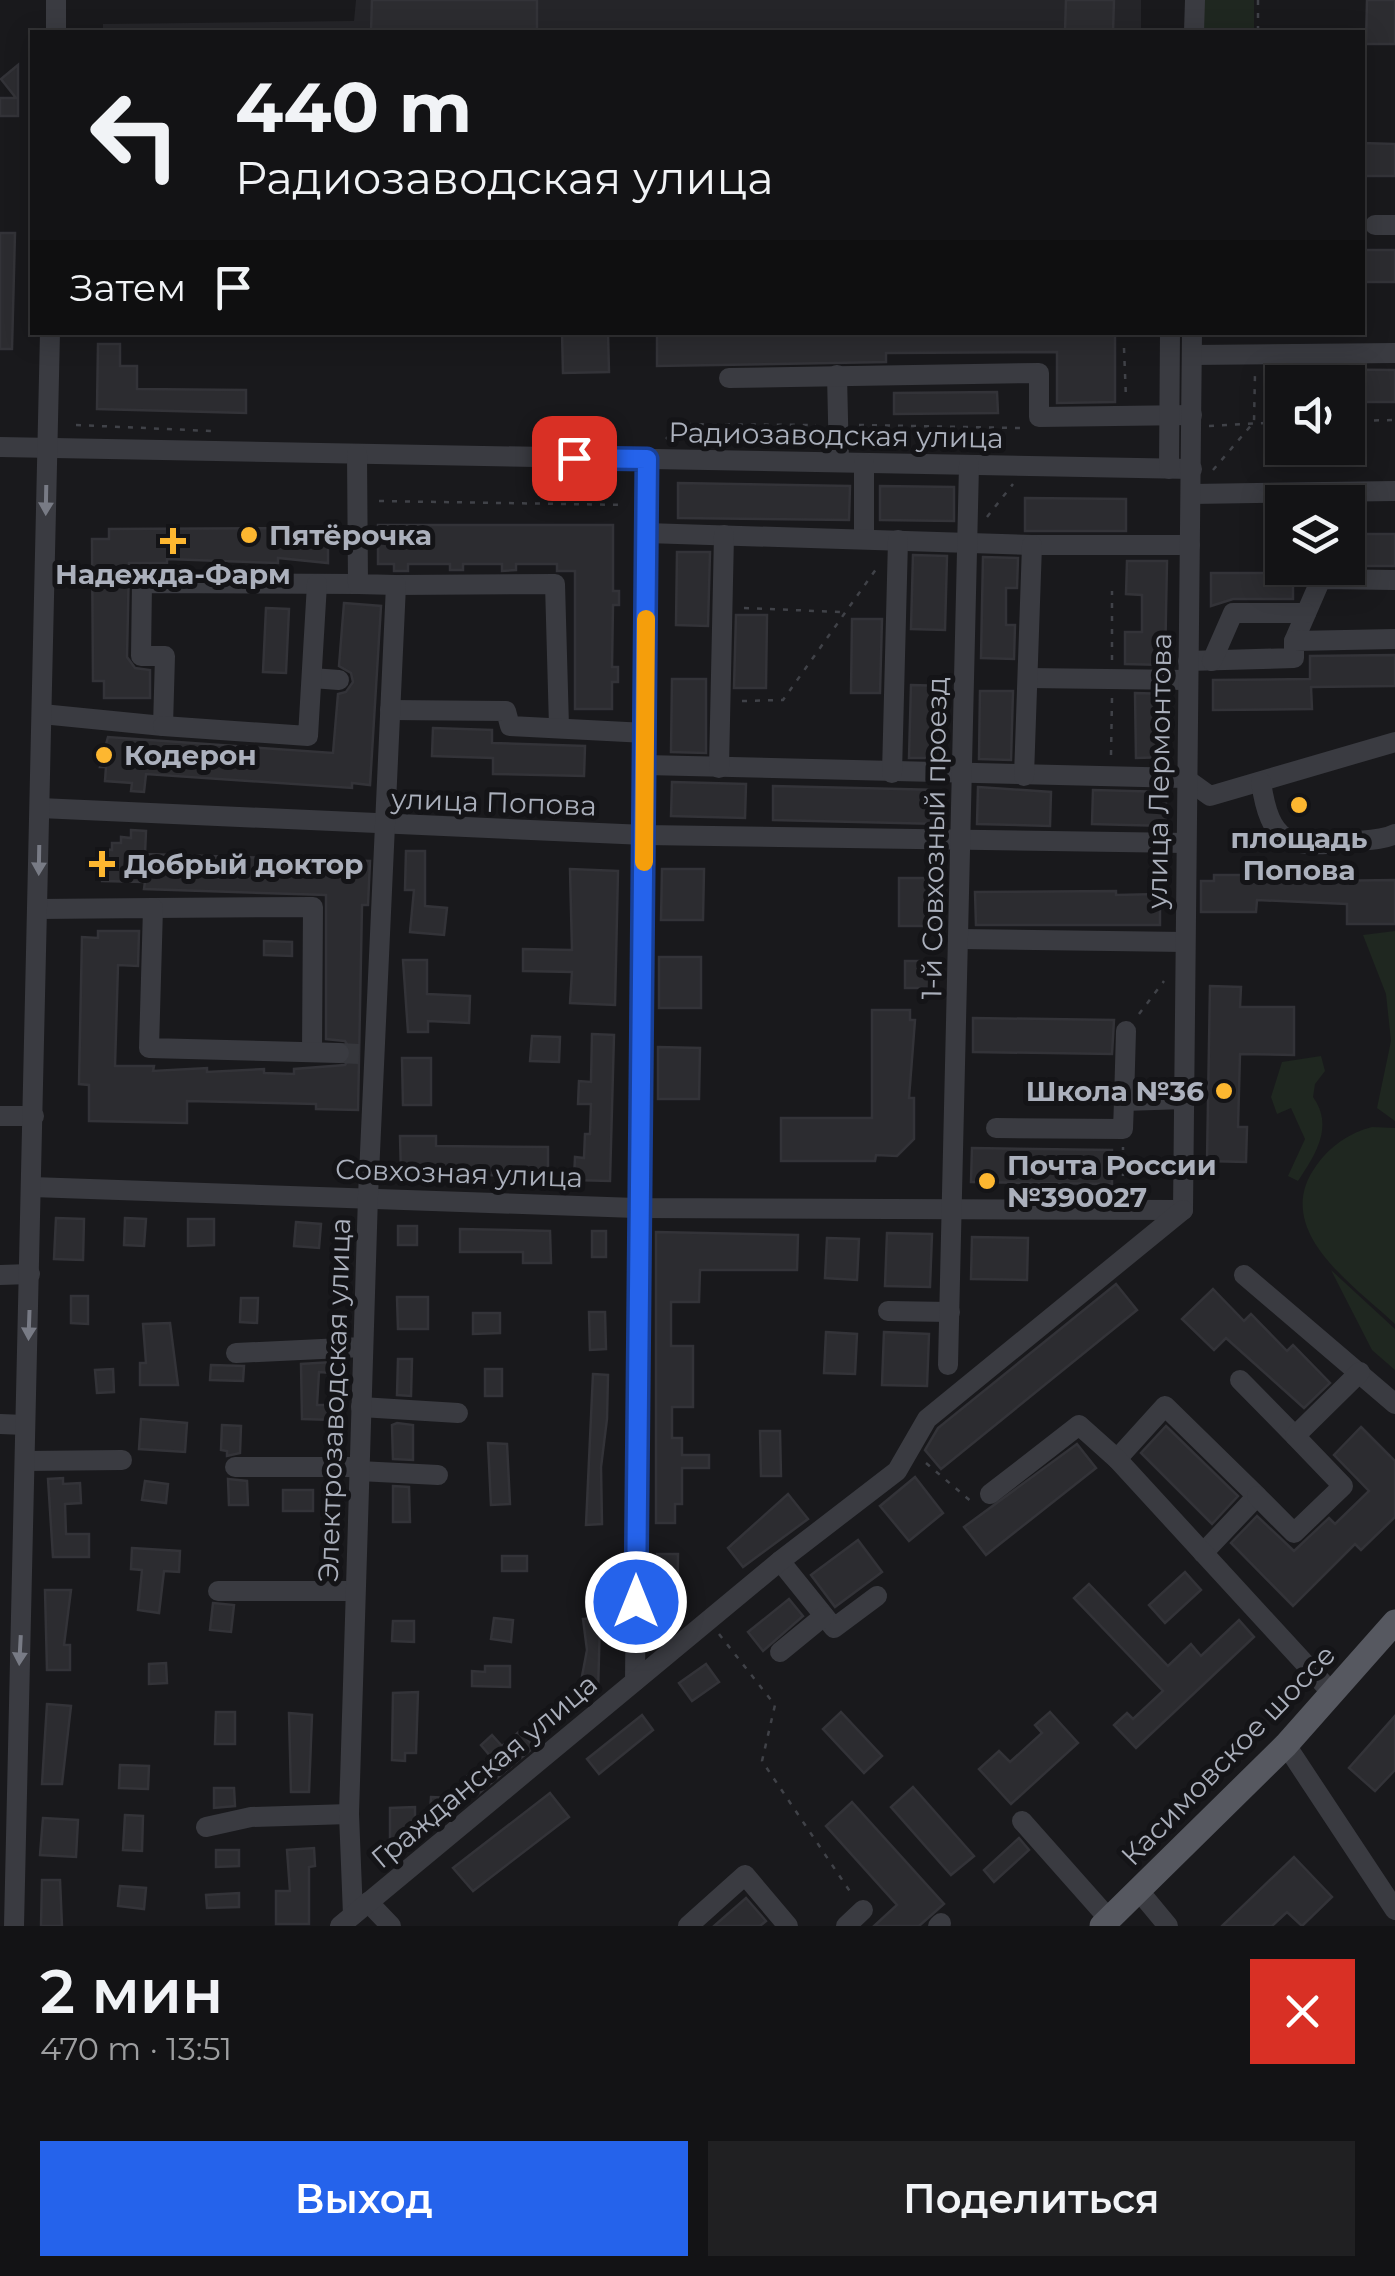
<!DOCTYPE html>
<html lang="ru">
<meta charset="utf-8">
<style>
:root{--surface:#131315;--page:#202022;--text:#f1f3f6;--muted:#9d9ea0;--line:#323234;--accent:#2563eb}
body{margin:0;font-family:Montserrat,sans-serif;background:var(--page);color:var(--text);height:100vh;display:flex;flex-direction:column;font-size:38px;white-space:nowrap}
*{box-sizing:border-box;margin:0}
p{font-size:32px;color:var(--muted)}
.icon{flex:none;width:55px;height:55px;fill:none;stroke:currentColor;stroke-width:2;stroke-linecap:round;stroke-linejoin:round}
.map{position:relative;height:1926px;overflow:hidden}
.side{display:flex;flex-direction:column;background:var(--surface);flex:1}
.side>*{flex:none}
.guide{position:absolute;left:30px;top:30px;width:1335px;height:305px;border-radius:0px;box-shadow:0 5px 25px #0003,0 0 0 2px var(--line);background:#131315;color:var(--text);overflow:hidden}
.controls{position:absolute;left:1265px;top:365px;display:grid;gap:20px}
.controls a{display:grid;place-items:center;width:100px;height:100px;border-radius:0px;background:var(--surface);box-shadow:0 5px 25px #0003,0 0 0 2px var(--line);font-size:50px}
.pin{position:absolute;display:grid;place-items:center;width:85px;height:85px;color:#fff;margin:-42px;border-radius:20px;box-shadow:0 5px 15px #0006}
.me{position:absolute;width:110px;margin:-55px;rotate:0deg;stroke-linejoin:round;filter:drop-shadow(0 0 8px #0008)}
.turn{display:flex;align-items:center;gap:35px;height:210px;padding:0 40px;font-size:45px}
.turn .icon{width:130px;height:130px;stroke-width:2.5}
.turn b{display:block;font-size:70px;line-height:85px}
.then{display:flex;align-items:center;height:95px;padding:0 40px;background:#0003;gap:20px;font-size:38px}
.round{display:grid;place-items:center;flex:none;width:105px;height:105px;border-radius:0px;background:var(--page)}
.head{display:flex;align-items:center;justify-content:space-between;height:170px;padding:0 40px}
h1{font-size:60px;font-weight:600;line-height:75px}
.action{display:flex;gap:20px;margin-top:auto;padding:20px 40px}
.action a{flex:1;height:115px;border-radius:0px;background:var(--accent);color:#fff;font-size:40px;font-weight:600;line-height:115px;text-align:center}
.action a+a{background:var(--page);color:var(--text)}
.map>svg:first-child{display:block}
.built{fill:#252529}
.green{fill:#1f2720}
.building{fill:#2c2c30;stroke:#333338;stroke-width:2.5}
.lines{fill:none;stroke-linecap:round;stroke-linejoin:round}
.minor-tunnel{stroke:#36373c;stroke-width:20;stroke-dasharray:20 10;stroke-linecap:butt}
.path{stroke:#404248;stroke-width:2.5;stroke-dasharray:5 8;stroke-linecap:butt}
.minor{stroke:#3a3b41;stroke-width:20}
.major{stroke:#565860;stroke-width:25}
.oneway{fill:#787b85}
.route-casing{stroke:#184099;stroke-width:25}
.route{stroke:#2563eb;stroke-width:18}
.slow{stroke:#f59e0b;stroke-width:18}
.poi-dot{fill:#fdb730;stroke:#141417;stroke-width:4}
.labels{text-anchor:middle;stroke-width:10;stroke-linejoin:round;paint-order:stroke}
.street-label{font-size:28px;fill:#abb0bc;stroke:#141417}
.poi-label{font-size:28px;font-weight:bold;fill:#abb0bc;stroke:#141417;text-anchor:start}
</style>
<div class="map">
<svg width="1395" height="1926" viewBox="0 0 1395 1926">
<rect width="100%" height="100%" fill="#19191c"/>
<path class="built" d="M356,0H1141V32H103V24L354,21Z"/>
<g class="green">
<rect x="1201" y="0" width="53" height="32"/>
<path d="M1395,931V1121L1377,1108L1391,1041L1386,994L1363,935Z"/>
<path d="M1321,1056L1325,1071L1315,1084L1313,1097C1334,1126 1316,1154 1298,1181L1288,1176L1305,1139L1291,1108L1277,1114L1271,1097L1282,1062Z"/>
<path d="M1372,1127L1395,1128V1324C1354,1285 1270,1230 1316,1166C1330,1146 1349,1133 1372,1127Z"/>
<path d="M1331,1270L1395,1329V1370L1372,1350Z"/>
</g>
<g class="building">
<path d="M372,0H537V32H371Z"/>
<path d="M1066,0H1114L1113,32H1065Z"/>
<path d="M1367,0H1395V44H1366Z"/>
<path d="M18,65V116H0V98H16L1,79Z"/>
<path d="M1362,143L1395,144V176H1362Z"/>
<path d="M0,233H15L12,349H0Z"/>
<rect x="1362" y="250" width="33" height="32"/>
<path d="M562,332H608L609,372L563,373Z"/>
<path d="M657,332H1115V402L1057,403V352L886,353V362L657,366Z"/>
<path d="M98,344H120V366H137V389L246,390V413L97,409Z"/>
<path d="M1283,369L1395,370V402H1348V382H1283Z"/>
<path d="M997,392L998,413L894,414V393Z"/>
<path d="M678,483L850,486L849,520L678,518Z"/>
<path d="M880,486L954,487V521L880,520Z"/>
<path d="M1025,498L1126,499V531H1025Z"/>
<path d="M378,525H613V591H619V605H613L612,667H618V682H612V709H575V571H557V564H516V570L502,571V564H463V570H450V564H408V571H394V564H378Z"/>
<path d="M328,528V563L278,558V563L167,559V563H129L127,657L135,668L150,670V698H104V681H93L92,539H109V529Z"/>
<rect x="1348" y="534" width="47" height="32"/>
<path d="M1268,541H1282V568H1293V599H1233L1211,606V573H1268Z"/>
<path d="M677,552H710L708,626L676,625Z"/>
<path d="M913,555L947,556L945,630L911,629Z"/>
<path d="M983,557L1018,558L1017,588H1006V625H1015L1014,659L981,658Z"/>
<path d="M1127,561H1167L1165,665L1125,664V632H1142V595L1126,594Z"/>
<path d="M344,603L381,606L370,785L352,783V788L146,774L144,792L131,791L132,783L105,781L106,767H100L108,737L333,753L338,694L346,692L353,682L351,673L339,666Z"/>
<path d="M266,608L289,609L286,673L263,672Z"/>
<path d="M736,615H767L766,688H734Z"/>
<path d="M852,619H882L880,693H851Z"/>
<path d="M1395,655V686L1311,687L1312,709L1213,710V680L1310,679V656Z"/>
<path d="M672,679H706V753L671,752Z"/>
<path d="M911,685L945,686L944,758H909Z"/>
<path d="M980,691H1013L1011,760L979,759Z"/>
<path d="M1135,693L1169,694L1170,757L1136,758Z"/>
<path d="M433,728L492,730V743L585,746L584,776L493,774V758L432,756Z"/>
<path d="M672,782L746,784L745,818L671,816Z"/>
<path d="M773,786L941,790L940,824L773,820Z"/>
<path d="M978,787L1051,792L1050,826L977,824Z"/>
<path d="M1093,790L1166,792V826L1092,824Z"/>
<path d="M131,830L146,831L145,854L370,861L368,905H362L358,1110L316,1109V1104L187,1101V1123L89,1121V1085L79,1084L82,937L98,938V931H139L138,966L118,965L115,1066H154L153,1071L207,1068V1072L264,1069V1073L294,1074V1069L345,1065L353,1054L345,1041L326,1039V895L144,889L145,882L102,881L97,858H102L103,849L112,850V843H121V837L131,838Z"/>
<path d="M406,851H425V906L447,908L444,935L410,932L414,890H405Z"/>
<path d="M570,869L618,871L615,1005L570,1003L572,972L523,971V949L572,950Z"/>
<path d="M662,869H704L703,920H661Z"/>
<path d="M1283,869L1324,870L1323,881L1395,880V924H1347V904L1257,900L1256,912H1201V881H1214V875H1246V881H1282Z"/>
<rect x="899" y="878" width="39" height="48"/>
<path d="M1116,891V895L1160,894V925H976L975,892Z"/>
<path d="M264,941L292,942V956L264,955Z"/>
<rect x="659" y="957" width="42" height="51"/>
<path d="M403,960H427V994L470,996L469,1023L428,1021V1032H408Z"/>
<rect x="905" y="961" width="29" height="27"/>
<path d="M1210,986L1241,987L1240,1007H1294V1055L1240,1054L1238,1127H1247L1246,1162L1207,1161Z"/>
<path d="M872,1010H910V1020H915L909,1098H914V1139L897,1156L876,1155L875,1161H781V1118H872Z"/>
<path d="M973,1018L1114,1020L1112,1054L973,1052Z"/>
<path d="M592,1034L614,1035L610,1181L574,1180L575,1157L584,1158L585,1134H590L591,1104H578L579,1081L591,1082Z"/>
<path d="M532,1036L560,1037L559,1062L530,1061Z"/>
<path d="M658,1047L700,1048L699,1099H658Z"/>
<path d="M402,1058H431V1105H403Z"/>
<path d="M400,1136H436V1146L548,1147V1176L401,1174Z"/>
<path d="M972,1148L1112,1150V1184L971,1182Z"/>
<path d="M56,1218L84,1219L83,1260L54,1259Z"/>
<path d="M125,1218L146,1219L144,1246L124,1245Z"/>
<path d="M188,1219H214V1245L188,1246Z"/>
<path d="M296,1222L321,1224L319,1248L294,1246Z"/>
<rect x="398" y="1226" width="19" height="19"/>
<path d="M460,1229L550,1231L551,1263H523V1252H460Z"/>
<rect x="592" y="1231" width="14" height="26"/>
<path d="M656,1232L798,1235L797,1270H700L699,1302H671V1346H693V1407H672V1438H682V1455H709V1468H682V1504H675V1523H656Z"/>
<path d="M887,1233L932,1234L930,1287L885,1286Z"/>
<path d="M972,1237L1028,1238L1027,1280L971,1279Z"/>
<path d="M827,1238L859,1239L857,1280L825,1278Z"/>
<path d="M1116,1284L1137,1310L941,1469L925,1450L938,1428Z"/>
<path d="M1213,1289L1244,1321L1251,1314L1287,1351L1293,1345L1330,1383L1304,1408L1226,1338L1214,1350L1182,1319Z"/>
<path d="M71,1296H88V1324L71,1323Z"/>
<path d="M397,1297H428V1329H398Z"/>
<path d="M241,1298H258L257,1323L240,1322Z"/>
<path d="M589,1312H605L606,1349L590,1350Z"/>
<path d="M473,1313H500V1333L473,1334Z"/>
<path d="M170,1323L178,1385H140V1363H146L143,1324Z"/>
<path d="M826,1332L857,1334L855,1374L824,1373Z"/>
<path d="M884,1332L929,1334L927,1386L882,1385Z"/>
<path d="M398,1359H412L411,1396L397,1395Z"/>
<path d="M332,1362L331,1373L319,1372L317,1405H334V1420L302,1419L301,1364Z"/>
<path d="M211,1365L244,1366L243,1381L210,1380Z"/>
<path d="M113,1369L114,1392L97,1393L95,1370Z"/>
<rect x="485" y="1369" width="17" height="27"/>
<path d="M593,1374L608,1375L607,1419L601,1467L602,1524L586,1525Z"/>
<path d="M141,1419L187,1423L185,1452L139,1449Z"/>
<path d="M397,1423L413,1425V1460L393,1459L392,1425Z"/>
<path d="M222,1425L241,1426L240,1453L227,1456V1451L221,1450Z"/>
<path d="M1166,1426L1238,1496L1212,1524L1141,1453Z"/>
<path d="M1361,1427L1395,1461V1517L1361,1550L1355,1544L1293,1606L1231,1543L1257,1516L1294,1551L1329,1518L1335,1524L1369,1491L1334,1455Z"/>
<path d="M760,1431H780L781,1476H761Z"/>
<path d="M488,1443L507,1444L510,1504L491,1505Z"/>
<path d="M1077,1444L1096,1468L986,1555L964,1527Z"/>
<path d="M915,1477L943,1513L909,1541L880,1506Z"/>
<path d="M63,1478V1484L80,1483L81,1503L65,1504L66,1534H89V1557H53L48,1479Z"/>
<path d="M228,1479L247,1481L248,1505H229Z"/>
<path d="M145,1481L168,1484L166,1503L142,1500Z"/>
<path d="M393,1486L409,1487L410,1522H393Z"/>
<rect x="283" y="1490" width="30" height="21"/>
<path d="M788,1494L808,1519L743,1567L728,1548Z"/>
<path d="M858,1540L882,1572L835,1607L811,1575Z"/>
<path d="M132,1548L180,1551L179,1572L164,1571L159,1613L138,1610L142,1570L131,1569Z"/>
<path d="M657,1554H678L677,1617L656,1616Z"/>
<rect x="502" y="1556" width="25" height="15"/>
<path d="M1185,1572L1201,1590L1165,1623L1149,1605Z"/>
<path d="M1089,1584L1168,1666L1191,1644L1201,1656L1239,1620L1254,1637L1136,1748L1114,1725L1127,1713L1133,1719L1163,1691L1074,1598Z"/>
<path d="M45,1590H71L64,1645H70V1670H47Z"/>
<path d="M789,1599L803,1616L763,1651L748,1632Z"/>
<path d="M213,1603L234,1605L231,1632L210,1630Z"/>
<path d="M494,1618L513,1620L511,1642L491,1639Z"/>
<path d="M600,1618L598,1693L579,1692L587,1650L583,1619Z"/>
<path d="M393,1621H414V1642L392,1641Z"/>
<path d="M166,1663L167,1683L149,1684V1664Z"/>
<path d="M706,1664L719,1682L692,1701L679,1683Z"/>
<path d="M485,1666H510V1687L472,1686V1671L485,1672Z"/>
<path d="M418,1692L416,1753H405V1761L392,1760L393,1693Z"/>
<path d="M47,1704L71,1706L62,1784H42Z"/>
<path d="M216,1712H235V1744H215Z"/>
<path d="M841,1712L882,1756L864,1773L823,1729Z"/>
<path d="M1050,1712L1078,1743L1011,1804L979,1769L999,1751L1010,1762L1042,1733L1035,1725Z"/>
<path d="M289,1713L312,1715L309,1792H291Z"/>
<path d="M642,1715L653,1730L599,1774L587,1759Z"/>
<path d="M1395,1716V1770L1375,1791L1349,1768Z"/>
<path d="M520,1731L534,1747L477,1795L464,1779L491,1757L481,1745L492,1735L502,1746Z"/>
<path d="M120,1765L149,1766L148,1789L119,1788Z"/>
<path d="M913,1787L974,1856L951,1875L891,1807Z"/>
<path d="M214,1788H234L235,1806L214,1808Z"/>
<path d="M550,1793L569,1817L473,1891L453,1868Z"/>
<path d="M431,1797L451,1798L450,1816L430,1815Z"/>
<path d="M852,1802L944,1904L919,1926H874L897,1905L826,1826Z"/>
<path d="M415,1807V1844L390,1845V1808Z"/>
<path d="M125,1815L143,1816L142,1851L123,1850Z"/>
<path d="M43,1818L78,1820L76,1857L40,1855Z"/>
<path d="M1019,1838L1029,1850L994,1882L984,1870Z"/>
<path d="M314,1848L315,1866L309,1867V1924H276V1891H290L287,1850Z"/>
<path d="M216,1850H239V1866L216,1867Z"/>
<path d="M1294,1857L1332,1897L1302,1926L1287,1912L1272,1926H1222Z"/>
<path d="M42,1880H60L62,1926H41Z"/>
<path d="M120,1886L146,1888L144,1909L118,1906Z"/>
<path d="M239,1893V1907L207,1908L206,1895Z"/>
<path d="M746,1898L766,1921L760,1926H714Z"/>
</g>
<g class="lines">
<path class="minor-tunnel" d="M339,1053L359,1054"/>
<g class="path">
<path d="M1258,0V32"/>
<path d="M1124,348L1126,398"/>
<path d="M1348,421L1395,420"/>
<path d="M76,425L212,431"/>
<path d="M859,425L1021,428"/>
<path d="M1209,426L1282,422"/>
<path d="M666,439L681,424L816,425"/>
<path d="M1213,470L1254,422L1255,374"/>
<path d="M379,501L626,505"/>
<path d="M987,517L1013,484"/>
<path d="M744,608L841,612"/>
<path d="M1112,660V591"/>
<path d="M742,701L783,700L879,565"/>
<path d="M1111,755L1112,698"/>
<path d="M1139,1014L1164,981"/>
<path d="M1123,1189V1147"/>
<path d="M926,1463L973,1503"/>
<path d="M719,1634L775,1705L762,1761L851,1893"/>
</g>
<g class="minor">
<path d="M56,32V0"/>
<path d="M1194,32L1195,0"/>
<path d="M1375,225H1395"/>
<path d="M1192,355L1395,353"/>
<path d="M837,375L839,462"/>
<path d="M729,378L1039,373V417L1192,415"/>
<path d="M0,447L1192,469"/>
<path d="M864,463V539"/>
<path d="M1169,469L1170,332"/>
<path d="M1192,494L1395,491"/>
<path d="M646,533L1032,545H1190"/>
<path d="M396,585L555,584L559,727"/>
<path d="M1294,641L1321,579L1395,580"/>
<path d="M1188,661L1294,658V641L1395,639"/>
<path d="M1212,661L1233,613H1306"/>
<path d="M312,678L339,680"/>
<path d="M1028,678L1187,680"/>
<path d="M390,710L506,711L510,726L646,733"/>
<path d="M42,714L163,726L165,656H141L142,583L358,584"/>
<path d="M163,726L308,736L317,584"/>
<path d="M645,765L1185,778"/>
<path d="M719,768L724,535"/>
<path d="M892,773L898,540"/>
<path d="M1024,776L1032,545"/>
<path d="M1185,778L1210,796L1395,742"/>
<path d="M1261,782C1270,843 1288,849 1348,842C1363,840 1381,841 1395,834"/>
<path d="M40,808L645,835L1186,843"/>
<path d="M153,908L313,907L312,1052"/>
<path d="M38,909L153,908L149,1048L339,1053"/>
<path d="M959,939L1185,942"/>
<path d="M1126,1031L1124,1101L1185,1099"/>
<path d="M0,1116H34"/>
<path d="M996,1128L1123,1129L1124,1101"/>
<path d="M32,1187L636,1208L1183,1210"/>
<path d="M1183,1210L1192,332"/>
<path d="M0,1275L30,1274"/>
<path d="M1244,1275L1395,1404"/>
<path d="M888,1311L950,1312"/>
<path d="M236,1353L363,1347"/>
<path d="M948,1365L969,465"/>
<path d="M1240,1380L1295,1436"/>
<path d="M361,1407L458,1413"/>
<path d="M0,1424L25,1425"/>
<path d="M1117,1459L1165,1406L1257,1496L1203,1553"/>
<path d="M25,1461L122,1460"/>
<path d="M235,1467H359"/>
<path d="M359,1471L438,1475"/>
<path d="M990,1494L1079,1425L1117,1459L1332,1693"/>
<path d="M1257,1496L1294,1533L1343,1486L1295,1436L1360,1372"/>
<path d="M780,1561L834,1628L877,1596"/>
<path d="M218,1591H355"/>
<path d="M780,1652L824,1616"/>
<path d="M635,1681L647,459"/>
<path d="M1286,1745L1395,1910"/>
<path d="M1022,1821L1109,1919"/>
<path d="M206,1827L251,1817L349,1814"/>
<path d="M1139,1891L1168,1926"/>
<path d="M368,1902L391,1926"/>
<path d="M353,1915L349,1814L368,1196L396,585L358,584L357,454"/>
<path d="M14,1926L50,332"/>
<path d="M340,1926L780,1561L897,1471L927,1419L1183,1210"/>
<path d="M688,1926L745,1875L788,1926"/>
<path d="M846,1926L863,1910"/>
<path d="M938,1926L941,1923"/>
</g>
<path class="major" d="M1102,1926L1286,1745L1395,1622"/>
</g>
<defs><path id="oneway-solid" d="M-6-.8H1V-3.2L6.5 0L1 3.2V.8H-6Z" transform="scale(2.5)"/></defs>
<g class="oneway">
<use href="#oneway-solid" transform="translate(46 500) rotate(91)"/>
<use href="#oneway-solid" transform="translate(39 860) rotate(91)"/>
<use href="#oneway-solid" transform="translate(29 1325) rotate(92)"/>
<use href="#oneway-solid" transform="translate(20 1650) rotate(93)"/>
</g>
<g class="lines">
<defs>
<path id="route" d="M574,458L647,459L636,1602"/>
</defs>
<use href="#route" class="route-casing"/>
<use href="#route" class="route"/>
<path class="slow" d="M644,862L646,619"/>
</g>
<g class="poi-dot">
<circle cx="249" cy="535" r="10"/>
<path d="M168 526h10v10h10v10h-10v10h-10v-10h-10v-10h10z"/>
<circle cx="104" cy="755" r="10"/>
<circle cx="1299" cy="805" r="10"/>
<path d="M97 849h10v10h10v10h-10v10h-10v-10h-10v-10h10z"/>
<circle cx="1224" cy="1091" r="10"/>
<circle cx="987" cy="1181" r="10"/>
</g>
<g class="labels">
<g class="street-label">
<text transform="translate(836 435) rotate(1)" y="10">Радиозаводская улица</text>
<text transform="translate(1159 771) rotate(-89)" y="10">улица Лермонтова</text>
<text transform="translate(494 802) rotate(2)" y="10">улица Попова</text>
<text transform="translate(934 838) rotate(-89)" y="10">1-й Совхозный проезд</text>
<text transform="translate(459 1173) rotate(2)" y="10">Совхозная улица</text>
<text transform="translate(334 1400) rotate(-88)" y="10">Электрозаводская улица</text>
<text transform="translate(1228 1755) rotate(-46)" y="10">Касимовское шоссе</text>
<text transform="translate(484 1771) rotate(-40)" y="10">Гражданская улица</text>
</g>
<g class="poi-label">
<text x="269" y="545">Пятёрочка</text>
<text x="173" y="584" text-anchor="middle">Надежда-Фарм</text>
<text x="124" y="765">Кодерон</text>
<text x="1299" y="848" text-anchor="middle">площадь<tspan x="1299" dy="32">Попова</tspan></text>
<text x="124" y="874">Добрый доктор</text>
<text x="1204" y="1101" text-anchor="end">Школа №36</text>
<text x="1007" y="1175">Почта России<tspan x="1007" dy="32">№390027</tspan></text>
</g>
</g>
</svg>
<div class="controls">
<a><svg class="icon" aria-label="sound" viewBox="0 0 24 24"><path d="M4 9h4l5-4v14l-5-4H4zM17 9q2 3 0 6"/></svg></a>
<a><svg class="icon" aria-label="layers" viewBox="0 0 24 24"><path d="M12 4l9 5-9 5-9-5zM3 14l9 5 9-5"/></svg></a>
</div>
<div class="pin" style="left:574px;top:458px;background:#d93025"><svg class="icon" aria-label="arrive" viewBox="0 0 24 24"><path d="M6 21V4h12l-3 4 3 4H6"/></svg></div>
<svg class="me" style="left:636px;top:1602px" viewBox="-20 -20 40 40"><circle r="17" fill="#2563eb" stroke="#fff" stroke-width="3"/><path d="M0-11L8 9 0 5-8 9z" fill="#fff"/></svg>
<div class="guide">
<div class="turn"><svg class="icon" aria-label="left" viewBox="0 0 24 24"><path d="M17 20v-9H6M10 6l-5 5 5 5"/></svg><div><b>440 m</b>Радиозаводская улица</div></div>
<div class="then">Затем<svg class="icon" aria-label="arrive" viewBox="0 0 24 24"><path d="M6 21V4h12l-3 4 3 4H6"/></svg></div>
</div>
</div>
<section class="side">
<div class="head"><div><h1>2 мин</h1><p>470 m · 13:51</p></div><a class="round" style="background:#d93025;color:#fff"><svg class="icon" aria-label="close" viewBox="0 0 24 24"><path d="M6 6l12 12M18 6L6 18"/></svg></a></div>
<div class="action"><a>Выход</a><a>Поделиться</a></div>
</section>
